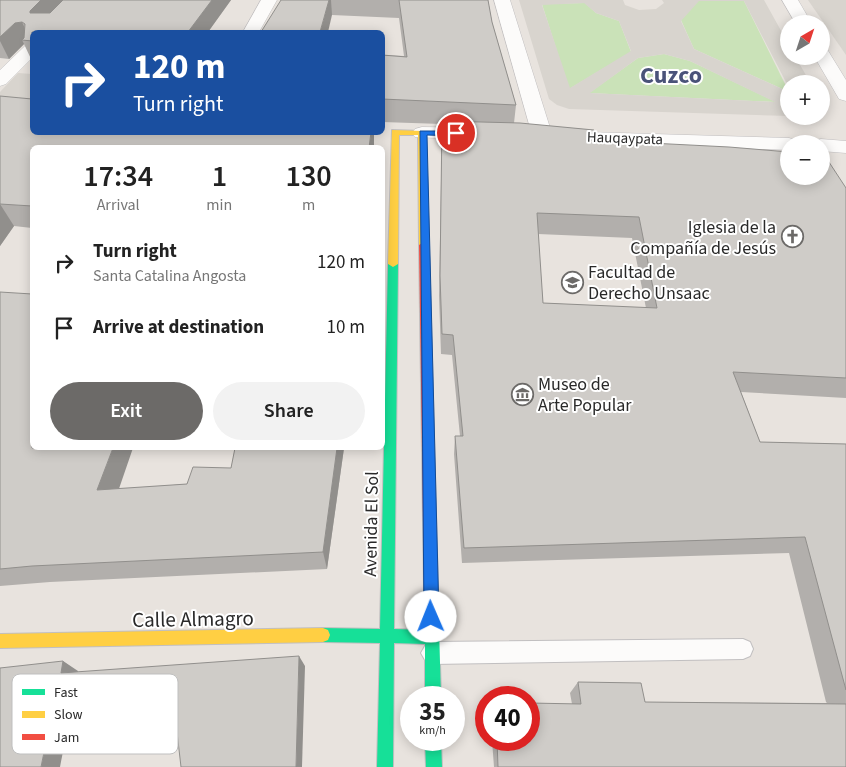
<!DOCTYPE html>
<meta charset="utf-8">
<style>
:root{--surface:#fff;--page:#f2f2f2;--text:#222;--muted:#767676;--accent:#6c6a68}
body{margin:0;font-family:"Source Sans 3",sans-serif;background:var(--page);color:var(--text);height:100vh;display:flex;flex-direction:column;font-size:19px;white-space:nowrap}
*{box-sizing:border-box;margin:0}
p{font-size:16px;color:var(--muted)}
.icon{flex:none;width:28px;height:28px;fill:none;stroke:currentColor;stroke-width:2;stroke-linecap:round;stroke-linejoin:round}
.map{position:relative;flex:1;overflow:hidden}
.sheet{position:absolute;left:30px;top:145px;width:355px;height:305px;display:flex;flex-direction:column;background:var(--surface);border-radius:8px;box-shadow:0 2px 12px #0003}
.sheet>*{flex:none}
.banner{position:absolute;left:30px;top:30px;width:355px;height:105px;border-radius:8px;box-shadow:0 2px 12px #0003;background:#1a4fa0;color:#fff;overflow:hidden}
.needle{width:32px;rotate:39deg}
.buttons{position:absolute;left:780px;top:15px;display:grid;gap:10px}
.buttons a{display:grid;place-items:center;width:50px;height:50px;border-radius:50%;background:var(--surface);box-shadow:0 2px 12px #0003;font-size:25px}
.speed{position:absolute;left:400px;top:686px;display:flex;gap:10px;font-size:25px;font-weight:700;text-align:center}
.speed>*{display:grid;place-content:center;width:65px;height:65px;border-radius:50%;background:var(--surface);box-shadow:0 2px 12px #0003;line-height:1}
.speed small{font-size:12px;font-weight:400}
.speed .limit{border:8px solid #d22;background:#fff;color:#111}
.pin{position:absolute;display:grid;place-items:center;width:42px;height:42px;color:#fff;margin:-21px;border:2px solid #fff;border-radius:50%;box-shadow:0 1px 5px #0007}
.me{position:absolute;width:55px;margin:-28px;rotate:359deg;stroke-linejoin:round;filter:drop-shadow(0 0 4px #0008)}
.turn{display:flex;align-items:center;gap:18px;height:105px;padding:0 20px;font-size:22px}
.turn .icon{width:65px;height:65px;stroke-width:2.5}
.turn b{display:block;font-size:35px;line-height:42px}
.eta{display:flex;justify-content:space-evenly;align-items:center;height:85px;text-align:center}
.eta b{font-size:30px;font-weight:600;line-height:35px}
.action{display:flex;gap:10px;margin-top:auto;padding:10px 20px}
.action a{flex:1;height:58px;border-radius:30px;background:var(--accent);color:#fff;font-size:20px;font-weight:600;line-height:58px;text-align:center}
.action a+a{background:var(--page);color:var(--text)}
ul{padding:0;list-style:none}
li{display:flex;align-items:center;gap:15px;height:65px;padding:0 20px}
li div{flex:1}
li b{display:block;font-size:19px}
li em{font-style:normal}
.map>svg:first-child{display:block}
.green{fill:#cae2b8}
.plaza{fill:#d8d4ce;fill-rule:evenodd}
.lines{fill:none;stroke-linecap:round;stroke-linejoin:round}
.lane-casing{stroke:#c1bfc0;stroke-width:2}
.street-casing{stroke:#c1bfc0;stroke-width:1}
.fast-casing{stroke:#c1bfc0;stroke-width:2}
.slow-casing{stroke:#c1bfc0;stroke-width:2}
.jam-casing{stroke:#c1bfc0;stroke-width:2}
.lane{fill:#fcfbfa;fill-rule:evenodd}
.street{fill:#fcfbfa;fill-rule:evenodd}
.fast{fill:#16e098;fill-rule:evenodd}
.slow{fill:#ffcf43;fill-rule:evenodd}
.jam{fill:#f24e42;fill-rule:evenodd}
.wall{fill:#b2afac;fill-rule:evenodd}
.shaded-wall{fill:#918f8c}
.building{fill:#cfccc8;stroke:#918f8c;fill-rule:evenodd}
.route{fill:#1a73e8;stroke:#114b97}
.labels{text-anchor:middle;stroke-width:4;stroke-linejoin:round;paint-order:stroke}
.far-street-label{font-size:15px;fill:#292929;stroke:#fff}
.poi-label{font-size:18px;fill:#292929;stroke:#fff;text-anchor:start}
.street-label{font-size:18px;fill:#292929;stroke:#fff}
.near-street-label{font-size:21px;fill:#292929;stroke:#fff}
.far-town-label{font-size:24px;font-weight:bold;fill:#4a5379;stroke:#fff}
.key{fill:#fff;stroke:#bfbfbf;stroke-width:1}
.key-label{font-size:14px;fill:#292929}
</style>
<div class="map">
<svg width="846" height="767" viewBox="0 0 846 767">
<rect width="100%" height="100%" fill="#e8e3de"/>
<g class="green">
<path d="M698,1H744L789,92L694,49L681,20Z"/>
<path d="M585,3L596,13L619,21L631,52L569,89L542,4Z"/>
<path d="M664,54L690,61L776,102L589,93L638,58Z"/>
</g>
<g class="plaza">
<path d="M519,0H623L625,5L639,10L656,9L664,3L662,0H764L789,45V56H795L811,84H789V88L744,1H699L681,21L694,49L789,92V116L569,109L557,105L549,99ZM584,3L596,13L619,21L631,51L570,88L542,5ZM664,54L690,61L775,102L590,93L638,58Z"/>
<path d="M808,0H846V55Z"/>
<path d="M18,73L32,74V108L0,106V92Z"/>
</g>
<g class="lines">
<defs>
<path id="lane" d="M743,639L750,642L753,649L750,656L743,659L432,664L425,660L421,653L425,646L432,642Z"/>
<g id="street">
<path d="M261,0H277L259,32H243Z"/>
<path d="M494,0H510L551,131L789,138L796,140L799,144H789V150L555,142L535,139L532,135Z"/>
<path d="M782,0H798L812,24H796Z"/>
<path d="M32,44V58L6,84L0,86V70L26,45Z"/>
<path d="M821,48L827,49L846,80V101L839,99L814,56H821Z"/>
<path d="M422,127L480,128L487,130L490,134L487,138L480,140L415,137L412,133L415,129Z"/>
<path d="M821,139L846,141V153L821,151V144H812L814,141Z"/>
</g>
<g id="fast">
<path d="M393,261L398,264L394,629L425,630L424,592L426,587L431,585L436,587L438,592L441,698H425V644L394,643L393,767H377L380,643L323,642L318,640L316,635L318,630L323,628L380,629L388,264Z"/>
<path d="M425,740H441L442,767H426Z"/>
</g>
<g id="slow">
<path d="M392,130L422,131L426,133L429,245L424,248L419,245L418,135H399L398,264L393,267L388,264Z"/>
<path d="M323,628L328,630L330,635L328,640L323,642L0,648V634Z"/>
</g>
<path id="jam" d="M424,242L429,245L438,592L436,597L431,599L426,597L424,592L419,245Z"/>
</defs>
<use href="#lane" class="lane-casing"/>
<use href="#street" class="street-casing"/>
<use href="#fast" class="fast-casing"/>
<use href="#slow" class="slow-casing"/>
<use href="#jam" class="jam-casing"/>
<use href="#lane" class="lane"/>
<use href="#street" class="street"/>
<use href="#fast" class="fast"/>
<use href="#slow" class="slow"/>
<use href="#jam" class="jam"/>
</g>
<g class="wall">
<path d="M0,0H231L208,32H32V61L24,44L9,59L0,58Z"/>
<path d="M281,0H488L492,22L516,105L514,123L594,130L592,140L846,188V398L741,392L760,442L846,444V767H494L492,740H529L572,704L570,693L578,682L645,702L827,703L826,702L789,553L462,563L454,454L455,436H460L452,355L441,354L439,296L442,124L382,122V55L404,56L399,18L332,15ZM538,234L632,238L646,308L543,303Z"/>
<path d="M0,96L374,142V148H32V228L14,226L0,246Z"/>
<path d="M0,292L119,489L187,484L231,468L235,448H344L327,569L50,582L0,586Z"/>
<path d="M63,661L78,672L305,666L177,732L65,741L0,767Z"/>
</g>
<g class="shaded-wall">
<path d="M41,0H69L39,31L30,13V11Z"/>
<path d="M212,0H231L208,32H188Z"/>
<path d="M329,0H331L332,15L328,32H320Z"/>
<path d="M22,22L31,41L22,40L24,44L9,59L0,41V37L15,23Z"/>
<path d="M371,132H374V148H369Z"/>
<path d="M0,204L14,226L0,246Z"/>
<path d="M113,448H133L112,509L97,490Z"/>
<path d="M337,448H344L327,569L323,552Z"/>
<path d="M299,656L305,666L302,767H296Z"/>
<path d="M63,661L78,671L76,683L61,673Z"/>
<path d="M48,733L65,741L60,767H41Z"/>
</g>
<g class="building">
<path d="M0,0H41L30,11V13H50L63,0H212L188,32H32V41L22,40L24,38L25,24L22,22L15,23L0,37Z"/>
<path d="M281,0H329L320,32H261Z"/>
<path d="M399,0H488L492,22L516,105L382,99V55L407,57Z"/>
<path d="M0,96L32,99V132H371L369,148H32V206L0,204Z"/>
<path d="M442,121L520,123L594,130L591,140L729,147L789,152V176H821V155L825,156L846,188V378L733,372L760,442L846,444V690L805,537L464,548L455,436H463L453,335L442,334L440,276ZM537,213L639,217L657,308L543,303Z"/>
<path d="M0,292L32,294V448H113L97,490L187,484L193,467L231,468L235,448H337L323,552L32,566L0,569Z"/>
<path d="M299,656L296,767H181L176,723L48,733L41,767H0V668L63,661L61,673Z"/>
<path d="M578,682L641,683L645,702L846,704V767H498L497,740H529V703L581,704Z"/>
</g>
<path class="route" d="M420,131H456L460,133L456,136L427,135L439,617L436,622L431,624L426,622L424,617Z"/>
<defs>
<symbol id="church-ring" viewBox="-11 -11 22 22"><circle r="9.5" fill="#fff" stroke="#6c6a68" stroke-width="1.5"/><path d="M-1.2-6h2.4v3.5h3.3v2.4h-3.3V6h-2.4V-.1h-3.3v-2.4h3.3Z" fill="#6c6a68"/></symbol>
<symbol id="university-ring" viewBox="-11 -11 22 22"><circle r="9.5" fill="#fff" stroke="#6c6a68" stroke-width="1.5"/><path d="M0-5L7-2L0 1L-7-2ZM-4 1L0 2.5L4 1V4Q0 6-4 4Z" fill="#6c6a68"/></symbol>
<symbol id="museum-ring" viewBox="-11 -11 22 22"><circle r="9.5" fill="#fff" stroke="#6c6a68" stroke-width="1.5"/><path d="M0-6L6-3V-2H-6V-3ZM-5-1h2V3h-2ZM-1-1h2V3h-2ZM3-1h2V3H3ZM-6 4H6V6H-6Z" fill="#6c6a68"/></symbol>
</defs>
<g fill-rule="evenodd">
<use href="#church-ring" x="780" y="224" width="25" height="25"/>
<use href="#university-ring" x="560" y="270" width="25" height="25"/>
<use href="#museum-ring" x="510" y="382" width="25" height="25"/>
</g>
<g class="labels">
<g class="far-street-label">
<text transform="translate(625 138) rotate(2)" y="5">Hauqaypata</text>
</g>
<g class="poi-label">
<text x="776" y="233" text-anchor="end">Iglesia de la<tspan x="776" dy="21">Compañía de Jesús</tspan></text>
<text x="588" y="278">Facultad de<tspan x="588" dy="21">Derecho Unsaac</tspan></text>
<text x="538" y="390">Museo de<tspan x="538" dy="21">Arte Popular</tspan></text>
</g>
<g class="street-label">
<text transform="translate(371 524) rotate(-89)" y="6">Avenida El Sol</text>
</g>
<g class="near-street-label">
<text transform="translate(193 619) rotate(-1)" y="7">Calle Almagro</text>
</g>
<g class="far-town-label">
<text x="671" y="83">Cuzco</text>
</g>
</g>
<rect x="12" y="674" width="166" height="80" rx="8" class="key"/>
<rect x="22" y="689" width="23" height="6" fill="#16e098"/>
<rect x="22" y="711" width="23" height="7" fill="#ffcf43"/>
<rect x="22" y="734" width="23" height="6" fill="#f24e42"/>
<g class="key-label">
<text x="54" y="697">Fast</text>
<text x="54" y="719">Slow</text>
<text x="54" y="742">Jam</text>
</g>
</svg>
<div class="buttons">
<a><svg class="needle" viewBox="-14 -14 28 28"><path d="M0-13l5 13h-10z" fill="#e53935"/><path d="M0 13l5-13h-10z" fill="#767676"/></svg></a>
<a>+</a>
<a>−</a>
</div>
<div class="speed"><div>35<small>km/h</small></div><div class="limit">40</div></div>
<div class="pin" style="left:456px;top:133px;background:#d93025"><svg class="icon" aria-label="arrive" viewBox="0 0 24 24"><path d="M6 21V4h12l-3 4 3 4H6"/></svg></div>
<svg class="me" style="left:431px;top:617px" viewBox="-20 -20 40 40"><circle r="19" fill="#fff"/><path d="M0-13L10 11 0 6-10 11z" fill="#1a73e8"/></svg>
<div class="banner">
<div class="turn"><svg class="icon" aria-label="right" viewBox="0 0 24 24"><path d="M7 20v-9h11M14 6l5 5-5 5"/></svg><div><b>120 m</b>Turn right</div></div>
</div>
<section class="sheet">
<div class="eta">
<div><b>17:34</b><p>Arrival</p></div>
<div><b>1</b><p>min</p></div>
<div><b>130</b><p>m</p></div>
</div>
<ul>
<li><svg class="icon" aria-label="right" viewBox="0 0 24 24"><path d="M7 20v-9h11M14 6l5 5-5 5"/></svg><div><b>Turn right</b><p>Santa Catalina Angosta</p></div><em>120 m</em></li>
<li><svg class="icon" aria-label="arrive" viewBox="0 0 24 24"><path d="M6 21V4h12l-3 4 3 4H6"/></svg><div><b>Arrive at destination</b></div><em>10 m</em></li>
</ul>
<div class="action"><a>Exit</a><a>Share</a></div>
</section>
</div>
